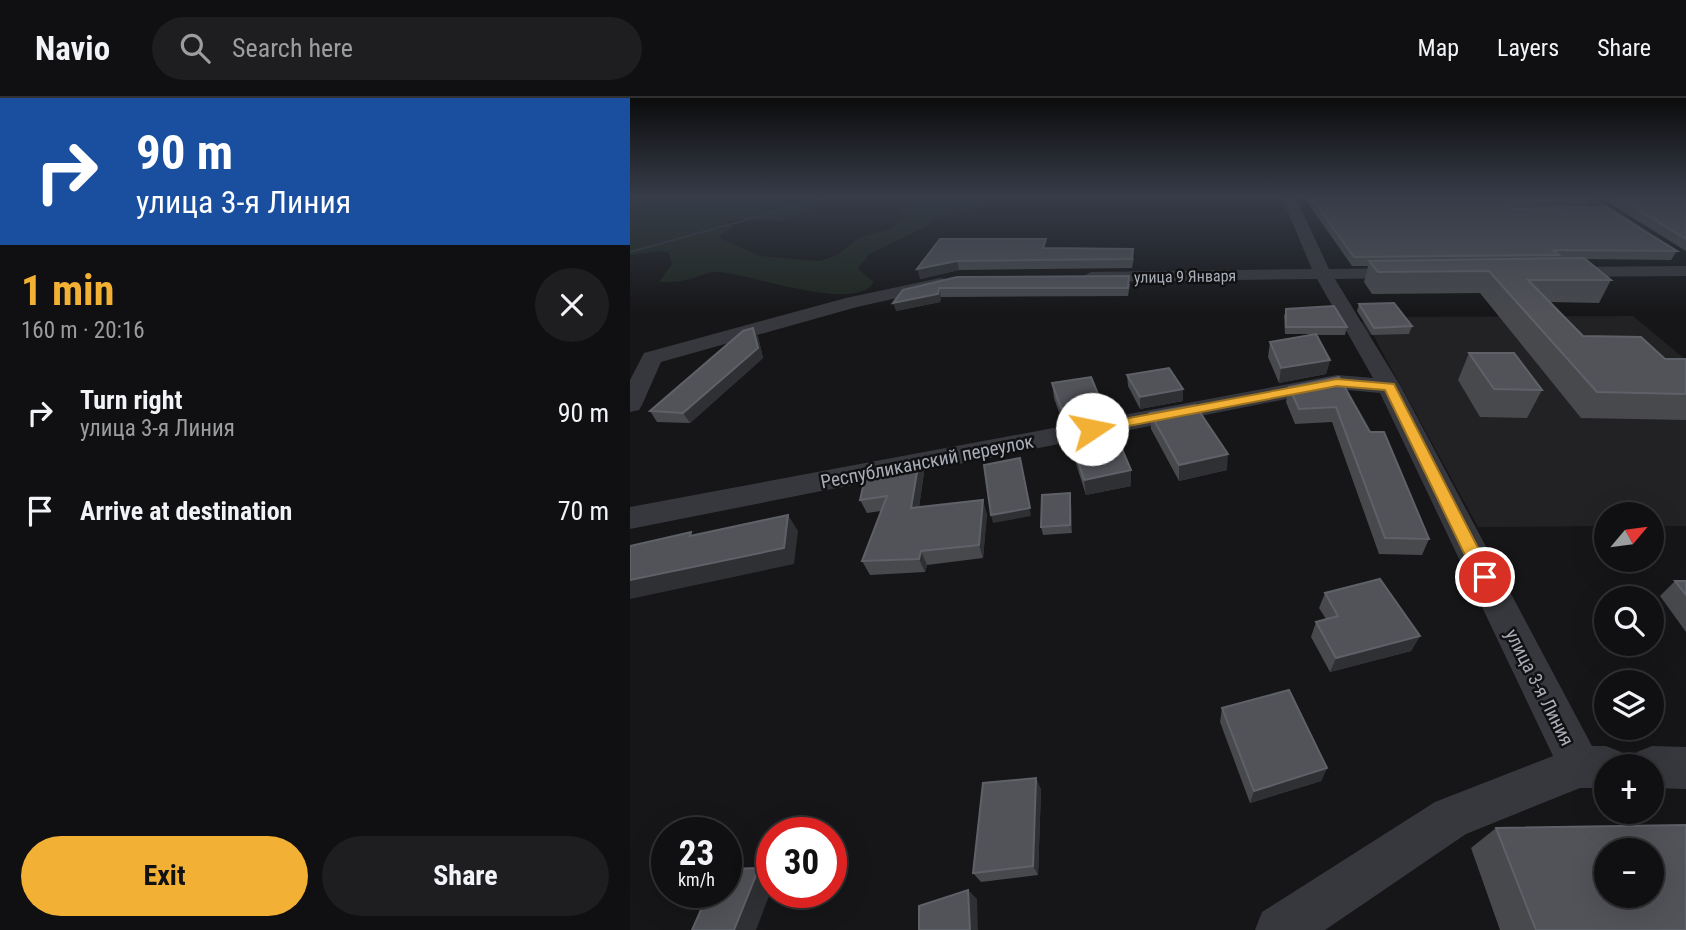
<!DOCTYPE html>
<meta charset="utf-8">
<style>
:root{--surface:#101012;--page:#1e1e20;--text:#f1f3f6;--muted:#9c9d9f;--line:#303032;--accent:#f2b134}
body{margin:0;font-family:"Roboto Condensed",sans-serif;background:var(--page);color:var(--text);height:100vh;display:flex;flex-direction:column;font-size:26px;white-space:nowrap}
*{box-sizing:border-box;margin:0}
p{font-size:23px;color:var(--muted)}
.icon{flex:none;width:38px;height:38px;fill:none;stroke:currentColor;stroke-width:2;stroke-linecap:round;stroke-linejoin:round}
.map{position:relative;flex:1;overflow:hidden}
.sheet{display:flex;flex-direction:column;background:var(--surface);width:630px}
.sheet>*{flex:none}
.banner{background:#1a4fa0;color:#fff;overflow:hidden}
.needle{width:46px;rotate:61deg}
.buttons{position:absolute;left:964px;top:404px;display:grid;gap:14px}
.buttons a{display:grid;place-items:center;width:70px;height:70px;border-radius:50%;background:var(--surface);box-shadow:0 7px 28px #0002,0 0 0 2px var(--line);font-size:35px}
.speed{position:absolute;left:21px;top:719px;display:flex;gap:14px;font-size:35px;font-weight:700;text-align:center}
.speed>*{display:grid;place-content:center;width:91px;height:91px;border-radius:50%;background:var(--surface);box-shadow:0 7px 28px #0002,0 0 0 2px var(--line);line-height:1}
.speed small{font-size:18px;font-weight:400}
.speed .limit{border:10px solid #d22;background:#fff;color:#111}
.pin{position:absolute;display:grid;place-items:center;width:60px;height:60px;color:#fff;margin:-30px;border:4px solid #fff;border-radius:50%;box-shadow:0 2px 7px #0007}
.me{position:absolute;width:77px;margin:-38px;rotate:79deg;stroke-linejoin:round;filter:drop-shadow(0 0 5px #0008)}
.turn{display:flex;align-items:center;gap:24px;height:147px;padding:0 21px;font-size:32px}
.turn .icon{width:91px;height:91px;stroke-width:2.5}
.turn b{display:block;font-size:49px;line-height:60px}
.round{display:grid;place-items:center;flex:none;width:74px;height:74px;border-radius:37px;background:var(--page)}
.overview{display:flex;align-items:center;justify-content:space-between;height:119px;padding:0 21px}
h1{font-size:42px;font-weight:700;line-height:52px;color:var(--accent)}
.cta{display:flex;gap:14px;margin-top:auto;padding:14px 21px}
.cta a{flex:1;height:80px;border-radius:42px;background:var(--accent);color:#111;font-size:28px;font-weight:700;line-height:80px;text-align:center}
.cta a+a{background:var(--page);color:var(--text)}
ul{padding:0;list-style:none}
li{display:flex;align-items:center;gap:21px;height:98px;padding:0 21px}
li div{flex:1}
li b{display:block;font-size:26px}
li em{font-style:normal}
header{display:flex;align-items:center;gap:42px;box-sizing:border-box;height:98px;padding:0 35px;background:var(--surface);border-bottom:2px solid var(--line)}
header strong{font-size:33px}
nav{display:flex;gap:38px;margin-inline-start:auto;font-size:24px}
.search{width:490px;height:63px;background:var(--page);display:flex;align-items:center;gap:18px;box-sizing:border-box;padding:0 24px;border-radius:38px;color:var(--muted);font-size:26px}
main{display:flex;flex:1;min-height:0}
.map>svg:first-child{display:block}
.built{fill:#222225}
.green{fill:#1e261f}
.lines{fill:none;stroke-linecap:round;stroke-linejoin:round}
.stream{fill:#2c353c;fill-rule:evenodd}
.minor{fill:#37383d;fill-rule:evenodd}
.wall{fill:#47494d}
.shaded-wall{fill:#2f3033}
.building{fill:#525359;stroke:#5f6168;stroke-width:2;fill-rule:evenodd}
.route{fill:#f2b134;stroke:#9d7322;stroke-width:2}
.labels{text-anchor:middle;stroke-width:5;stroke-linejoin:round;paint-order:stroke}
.far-street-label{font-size:16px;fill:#a8adb8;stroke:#111113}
.street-label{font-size:19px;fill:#a8adb8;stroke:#111113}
</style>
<header>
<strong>Navio</strong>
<div class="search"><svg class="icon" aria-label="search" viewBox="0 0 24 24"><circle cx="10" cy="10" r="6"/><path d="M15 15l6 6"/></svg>Search here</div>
<nav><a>Map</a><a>Layers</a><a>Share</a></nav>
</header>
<main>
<section class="sheet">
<div class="banner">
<div class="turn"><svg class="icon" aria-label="right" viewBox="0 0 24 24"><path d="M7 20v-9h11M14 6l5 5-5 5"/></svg><div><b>90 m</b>улица 3-я Линия</div></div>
</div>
<div class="overview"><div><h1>1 min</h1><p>160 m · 20:16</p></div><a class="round"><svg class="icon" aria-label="close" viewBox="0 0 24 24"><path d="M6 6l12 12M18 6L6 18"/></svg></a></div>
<ul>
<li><svg class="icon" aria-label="right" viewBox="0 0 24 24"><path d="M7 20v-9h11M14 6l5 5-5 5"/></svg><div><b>Turn right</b><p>улица 3-я Линия</p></div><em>90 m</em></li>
<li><svg class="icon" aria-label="arrive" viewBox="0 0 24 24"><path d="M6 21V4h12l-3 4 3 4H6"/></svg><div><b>Arrive at destination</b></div><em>70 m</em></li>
</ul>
<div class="cta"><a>Exit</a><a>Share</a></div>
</section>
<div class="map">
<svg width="1056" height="832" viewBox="0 0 1056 832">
<rect width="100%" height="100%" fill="#161618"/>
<path class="built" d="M1003,218L1056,262V428H1022V416H976V428L848,429L743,237H736L731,226L733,224L770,227L766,219Z"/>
<path class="green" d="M0,98H223L174,113L154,123L111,121L96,124L104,128L88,139L130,158L190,163L207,157L230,139L258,132L274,121L267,113L294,98L357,99L351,109L301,123L297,128L239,156L228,171L244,184C226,216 119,175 88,174C77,173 67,180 56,182C48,184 38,184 29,184L42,166L39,155L32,153L0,157Z"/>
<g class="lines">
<path class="stream" d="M199,98H206L0,155V153Z"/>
<g class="minor">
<path d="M651,98H665L699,171L775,170L784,175L775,180L705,181L771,289L962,648H976L991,654L997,668H976V690H950L836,736L695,832H625L632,814L805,704L923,658L750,295L707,291L0,431V409L707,277L743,280L687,181L461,184L452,179L461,174L682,171Z"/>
<path d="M947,98H964L1012,130L1004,135L999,133Z"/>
<path d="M1056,168V178L930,179L921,174L930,169Z"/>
<path d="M310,180L316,181L319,185L316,189L227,209L31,264L12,307L9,312L0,314V282L14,255L216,200Z"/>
<path d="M1022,648L1056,649V691L1022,690V668H1001L1007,654Z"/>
</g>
</g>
<g class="wall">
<path d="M673,98H959L961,100L958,108L915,110L1047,153L1041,162L955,161L981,182L969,205L920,204L953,238L1035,261H1056V322L951,320L850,195L742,196L734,184L738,168H722Z"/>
<path d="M968,98H1056V153Z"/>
<path d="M310,141L417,150L504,160L502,170L329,172L290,181Z"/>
<path d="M327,179L500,186L498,198L311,199L310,204L266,213Z"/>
<path d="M729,206L782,228L779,236L742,237L727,213Z"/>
<path d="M656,211L717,229L715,237H686L700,262L696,276L649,285L638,259L640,244L682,236H655L654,218Z"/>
<path d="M123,230L128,239L133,260L60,325L27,324L20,313Z"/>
<path d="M839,255L912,292L897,320L850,319L828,282Z"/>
<path d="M497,277L553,291V303L510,311L498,288Z"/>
<path d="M709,279L799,441L792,457L749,456L702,324L665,326L656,304L659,289Z"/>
<path d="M422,285L471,303L472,318L433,326L424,300Z"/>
<path d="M520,315L597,372L549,383L521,331Z"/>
<path d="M438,331L501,372V388L456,397L440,347Z"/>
<path d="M289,362L294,375L289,409L357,416L353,460L297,467L295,474L240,477L232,463L251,413L237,415L230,402L266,373Z"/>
<path d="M441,402L442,435L413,437L411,429Z"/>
<path d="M1045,483H1056V534L1030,498Z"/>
<path d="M695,495L790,538L781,553L700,574L681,539L686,524L696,521L689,510Z"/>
<path d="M592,610L697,670L691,683L620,705L590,624Z"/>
<path d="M406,680L411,692L408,777L351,784L343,775Z"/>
<path d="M866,730L1056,832H870L841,750Z"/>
</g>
<g class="shaded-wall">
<path d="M327,163L329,172L290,181L287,171Z"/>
<path d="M309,190L311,199L310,204L266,213L263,205Z"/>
<path d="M123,230L128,239L133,260L60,325L53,315Z"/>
<path d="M700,262L696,276L649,285L651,270Z"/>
<path d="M553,291V303L510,311V299Z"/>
<path d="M471,303L472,318L433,326L431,310Z"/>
<path d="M598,356L597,372L549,383V367Z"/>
<path d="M390,360L401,418L363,425L361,417Z"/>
<path d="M289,362L294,375L287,423L281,410Z"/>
<path d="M501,372V388L456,397L454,382Z"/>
<path d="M440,395L441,402L442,435L440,427Z"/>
<path d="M353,402L357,416L353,460L349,447Z"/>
<path d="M158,417L168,433L164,466L0,501V482Z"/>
<path d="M291,453L297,467L295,474L289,461Z"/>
<path d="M790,538L781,553L700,574L706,560Z"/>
<path d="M697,670L691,683L620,705L624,693Z"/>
<path d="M406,680L411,692L408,777L403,768Z"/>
<path d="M129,770L142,778V790L126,832H104Z"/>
<path d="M338,792L347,801L348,832H340Z"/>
</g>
<g class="building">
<path d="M680,98H959L961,100L877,104L876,108L882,111L976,109L1047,153L923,152L929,157L724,159Z"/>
<path d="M985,98H1056V141Z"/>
<path d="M310,141H416L413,150L503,151L502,161L327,163L287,171Z"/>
<path d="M954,160L981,182H898L953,238L1011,239L1035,261H1056V296L967,294L859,173L748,174L739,163Z"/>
<path d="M499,178L498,190H309L308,196L263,205L273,192L327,179Z"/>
<path d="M764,205L782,228L744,230L729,206Z"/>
<path d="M704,208L717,229H656V211Z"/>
<path d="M123,230L128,250L53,315L20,313L113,233Z"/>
<path d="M686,236L700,262L651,270L640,244Z"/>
<path d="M839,255H884L912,292L864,291Z"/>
<path d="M539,270L553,291L510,299L497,277Z"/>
<path d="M461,279L471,303L431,310L422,285Z"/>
<path d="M709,279L740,334H754L799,441L755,440L706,309L669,311L659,289Z"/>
<path d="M565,307L598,356L549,367L520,315Z"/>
<path d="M480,323L501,372L454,382L438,331Z"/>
<path d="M390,360L400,410L361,417L354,367Z"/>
<path d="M289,362L281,410L353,402L349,447L291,453L289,461L232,463L257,398L230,402L236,376L266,373L269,366Z"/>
<path d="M440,395V427L411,429L412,397Z"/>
<path d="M158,417L154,450L0,482V448L61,434L60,438Z"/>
<path d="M750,481L790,538L706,560L686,524L708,518L695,495Z"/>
<path d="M1045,483H1056V497Z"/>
<path d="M659,592L697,670L624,693L592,610Z"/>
<path d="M406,680L403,768L343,775L353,685Z"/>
<path d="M1056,727V832H906L866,730ZM976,752H1022V798H976Z"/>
<path d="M129,770L104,832H62L79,794H96V771Z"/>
<path d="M338,792L340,832H289V808Z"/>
</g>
<linearGradient id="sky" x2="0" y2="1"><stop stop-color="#0c0c0d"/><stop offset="0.46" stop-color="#363c48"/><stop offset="1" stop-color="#363c48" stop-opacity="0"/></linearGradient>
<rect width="1056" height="215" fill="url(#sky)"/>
<path class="route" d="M707,281L764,286L863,479L861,484H848L755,292L707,288L462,335L455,331L462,327Z"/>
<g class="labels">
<g class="far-street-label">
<text transform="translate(555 178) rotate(-1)" y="6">улица 9 Января</text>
</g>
<g class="street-label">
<text transform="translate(297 363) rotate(-11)" y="7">Республиканский переулок</text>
<text transform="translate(910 589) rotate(63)" y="7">улица 3-я Линия</text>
</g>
</g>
</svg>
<div class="buttons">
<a><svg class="needle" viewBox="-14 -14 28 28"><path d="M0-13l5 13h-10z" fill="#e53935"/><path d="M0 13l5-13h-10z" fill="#9c9d9f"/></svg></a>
<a><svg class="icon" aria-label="search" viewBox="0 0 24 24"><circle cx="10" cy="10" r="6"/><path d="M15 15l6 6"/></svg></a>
<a><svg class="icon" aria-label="layers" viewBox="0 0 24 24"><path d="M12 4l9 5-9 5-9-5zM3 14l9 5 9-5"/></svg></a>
<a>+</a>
<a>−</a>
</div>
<div class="speed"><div>23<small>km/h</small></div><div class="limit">30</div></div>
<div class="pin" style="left:855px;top:479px;background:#d93025"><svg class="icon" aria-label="arrive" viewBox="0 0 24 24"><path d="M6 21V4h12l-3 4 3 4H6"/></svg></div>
<svg class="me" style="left:462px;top:331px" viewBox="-20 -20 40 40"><circle r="19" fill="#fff"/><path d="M0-13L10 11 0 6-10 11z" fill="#f2b134"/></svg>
</div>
</main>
